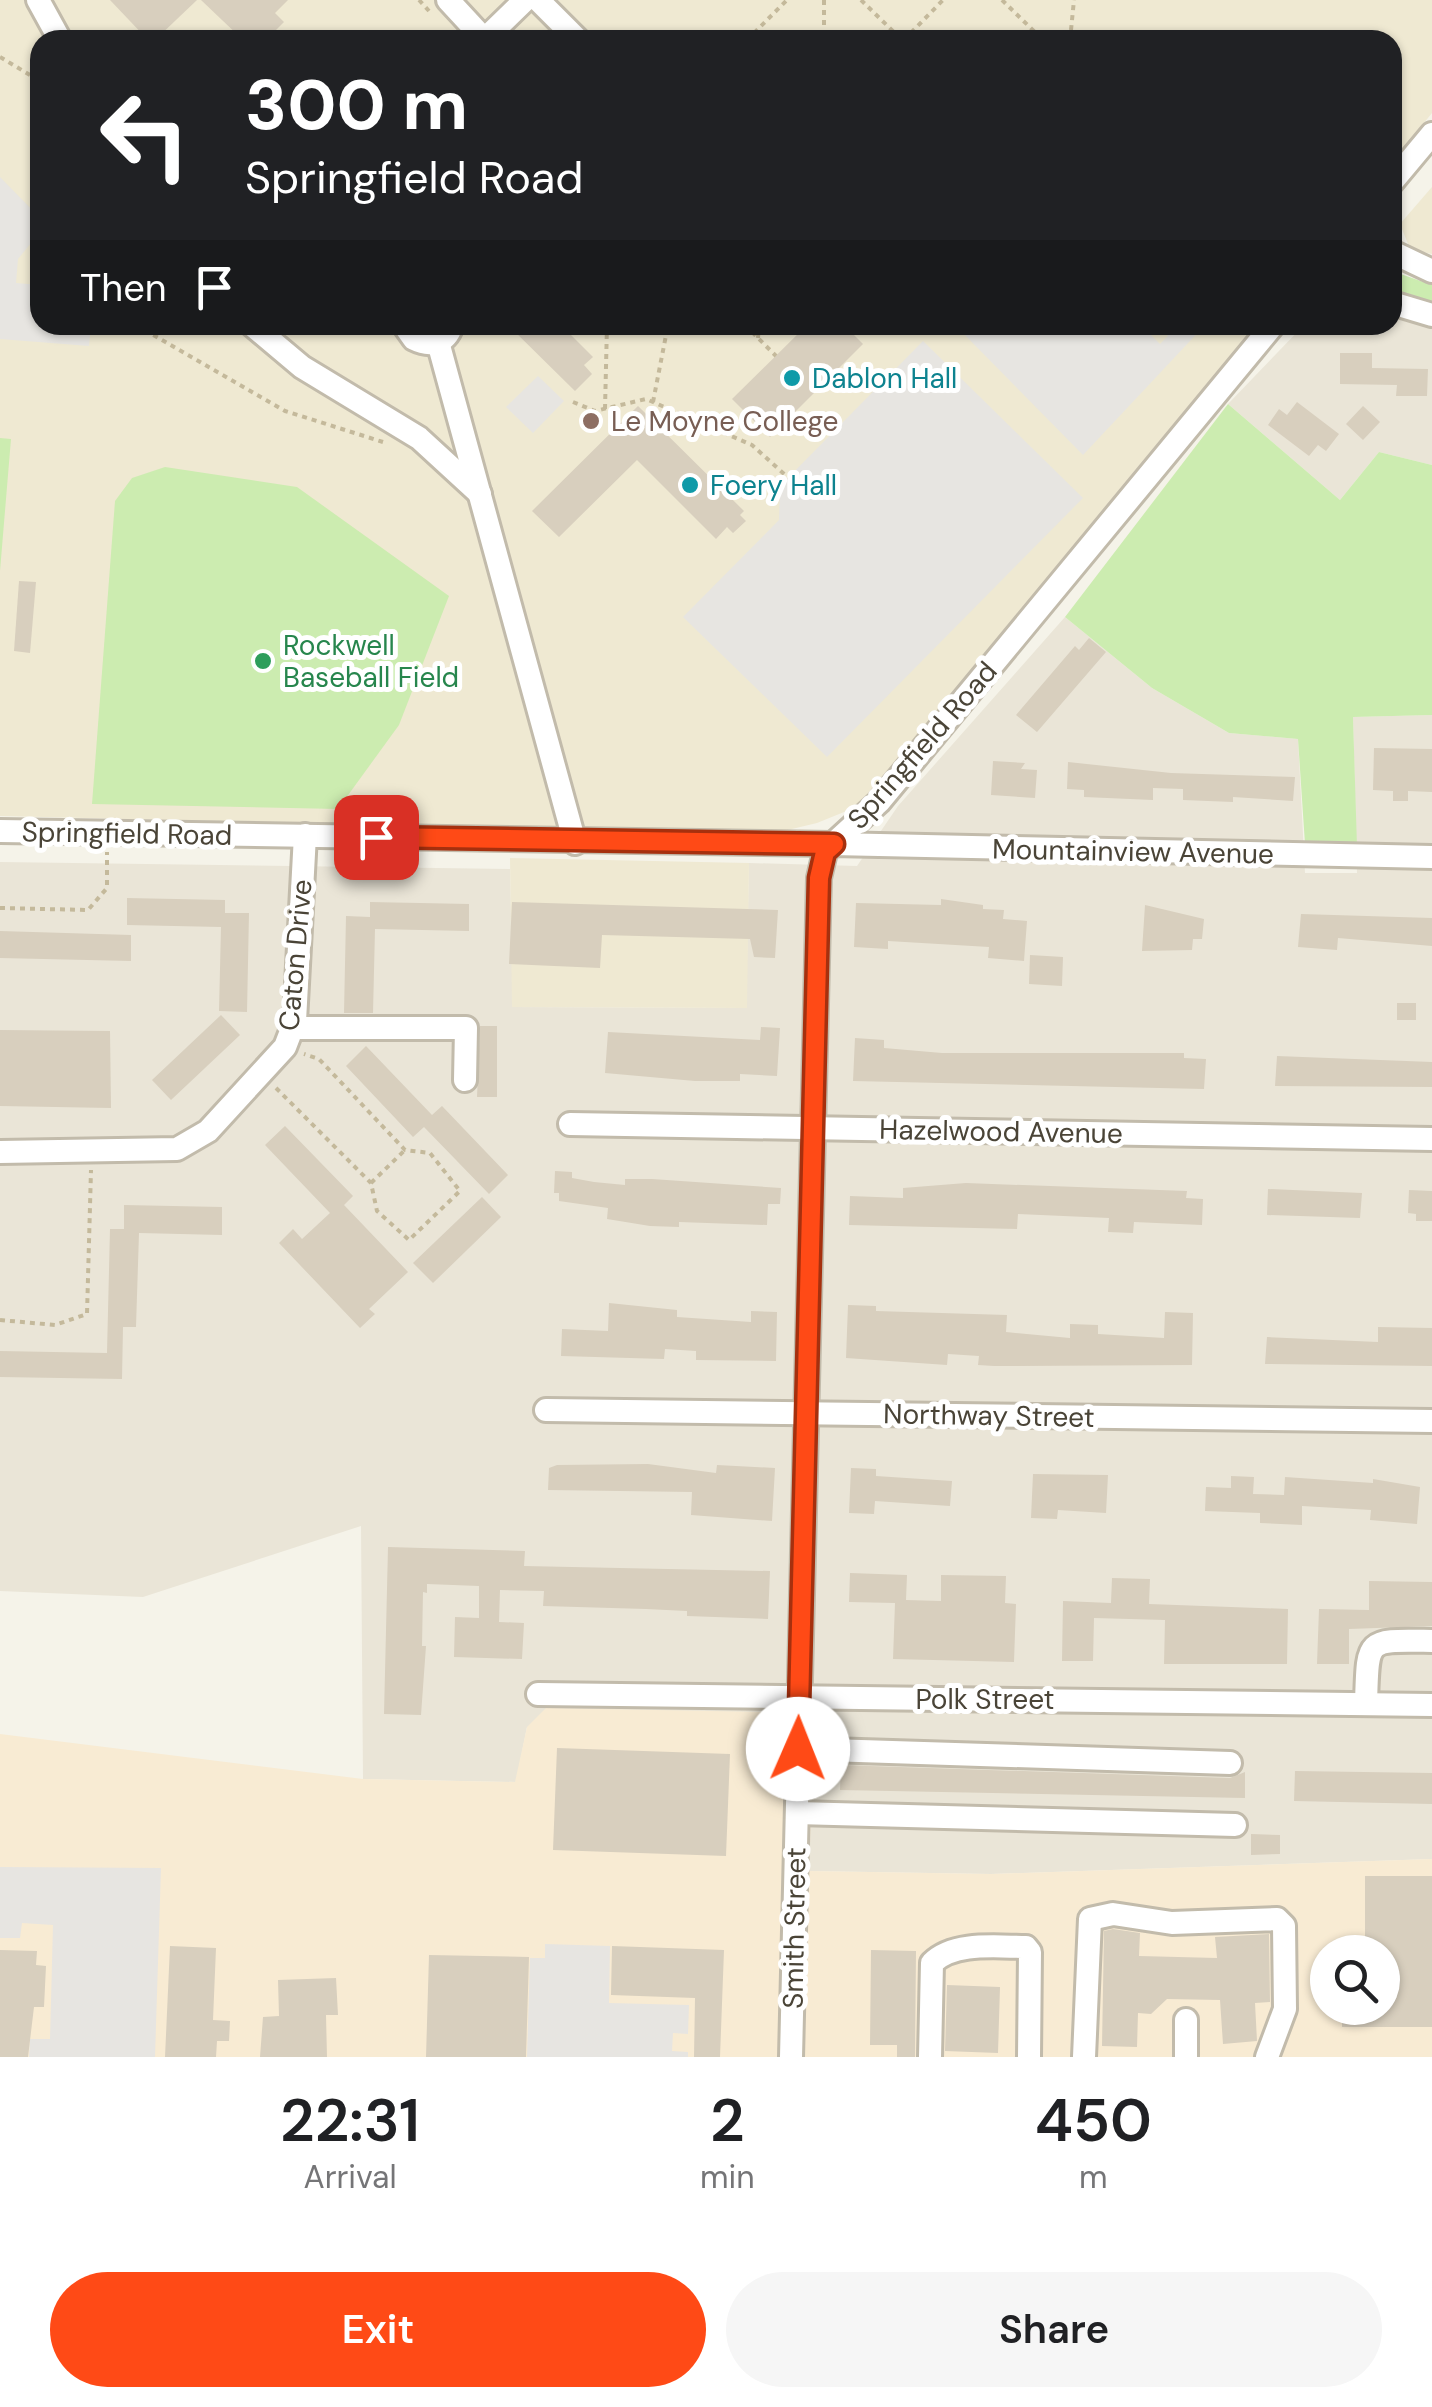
<!DOCTYPE html>
<style>
:root{--surface:#fff;--page:#f6f6f6;--text:#202124;--muted:#757577;--accent:#ff4a16}
body{margin:0;font-family:"DM Sans",sans-serif;background:var(--page);color:var(--text);height:100vh;display:flex;flex-direction:column;font-size:38px;white-space:nowrap}
*{box-sizing:border-box;margin:0}
p{font-size:32px;color:var(--muted)}
.icon{flex:none;width:55px;height:55px;fill:none;stroke:currentColor;stroke-width:2;stroke-linecap:round;stroke-linejoin:round}
.map{position:relative;height:2057px;overflow:hidden}
.side{display:flex;flex-direction:column;background:var(--surface);flex:1}
.side>*{flex:none}
.top-card{position:absolute;left:30px;top:30px;width:1372px;height:305px;border-radius:30px;box-shadow:0 2px 8px #0004;background:#202124;color:#fff;overflow:hidden}
.buttons{position:absolute;left:1310px;top:1935px;display:grid;gap:20px}
.buttons a{display:grid;place-items:center;width:90px;height:90px;border-radius:50%;background:var(--surface);box-shadow:0 2px 8px #0004;font-size:50px}
.pin{position:absolute;display:grid;place-items:center;width:85px;height:85px;color:#fff;margin:-42px;border-radius:20px;box-shadow:0 5px 15px #0006}
.me{position:absolute;width:110px;margin:-55px;rotate:1deg;stroke-linejoin:round;filter:drop-shadow(0 0 8px #0008)}
.turn{display:flex;align-items:center;gap:35px;height:210px;padding:0 50px;font-size:45px}
.turn .icon{width:130px;height:130px;stroke-width:2.5}
.turn b{display:block;font-size:70px;line-height:85px}
.then{display:flex;align-items:center;height:95px;padding:0 50px;background:#0003;gap:20px;font-size:38px}
.eta{display:flex;justify-content:space-evenly;align-items:center;height:170px;text-align:center}
.eta b{font-size:60px;font-weight:600;line-height:70px}
.button{display:flex;gap:20px;margin-top:auto;padding:20px 50px}
.button a{flex:1;height:115px;border-radius:60px;background:var(--accent);color:#fff;font-size:40px;font-weight:600;line-height:115px;text-align:center}
.button a+a{background:var(--page);color:var(--text)}
.map>svg:first-child{display:block}
.residential{fill:#eae5d7}
.commercial{fill:#f8ebd3;fill-rule:evenodd}
.education{fill:#efe9d2}
.green{fill:#ccecb0}
.parking{fill:#e7e5e1}
.building{fill:#d8cfbe}
.lines{fill:none;stroke-linecap:round;stroke-linejoin:round}
.minor-casing{stroke:#c2bbab;stroke-width:28}
.path{stroke:#c4b99b;stroke-width:4;stroke-dasharray:5 5;stroke-linecap:butt}
.minor{stroke:#fff;stroke-width:22}
.route-casing{stroke:#a6300e;stroke-width:25}
.route{stroke:#ff4a16;stroke-width:18}
.culture-dot{fill:#0f9aa8;stroke:#fff;stroke-width:4}
.education-dot{fill:#8d6e63;stroke:#fff;stroke-width:4}
.leisure-dot{fill:#2e9e5b;stroke:#fff;stroke-width:4}
.labels{text-anchor:middle;stroke-width:10;stroke-linejoin:round;paint-order:stroke}
.culture-label{font-size:28px;fill:#0d838f;stroke:#fff;text-anchor:start}
.education-label{font-size:28px;fill:#785e54;stroke:#fff;text-anchor:start}
.leisure-label{font-size:28px;fill:#27864d;stroke:#fff;text-anchor:start}
.street-label{font-size:28px;fill:#4a4437;stroke:#fff}
</style>
<div class="map">
<svg width="1432" height="2057" viewBox="0 0 1432 2057">
<rect width="100%" height="100%" fill="#f5f3e9"/>
<g class="residential">
<path d="M1393,318L1432,328V465L1379,452L1340,500L1228,404L1304,325H1392Z"/>
<path d="M1065,617L1152,688L1229,733L1298,739L1305,873H1357L1353,717L1432,715V1859L991,1874L809,1871L815,1714L527,1727L516,1782L363,1779L361,1526L143,1597L0,1591V862L510,869L513,1007L746,1008L749,863L857,866L898,806Z"/>
</g>
<path class="commercial" d="M546,1708L815,1713L809,1871L991,1874L1432,1859V2057H0V1734L363,1779L515,1782L527,1727ZM1328,1952H1382V2008H1328Z"/>
<g class="education">
<path d="M0,0H1432V113L1393,161L1392,40H40V325H1259L871,793L849,810L817,823L771,834L0,816Z"/>
<path d="M1432,187V254L1410,249L1400,224Z"/>
<path d="M510,858L749,863L747,1008L512,1007Z"/>
</g>
<g class="green">
<path d="M1392,271L1432,285V305L1393,294Z"/>
<path d="M1228,404L1340,500L1379,452L1432,465V715L1353,717L1357,846L1305,844L1298,739L1229,733L1152,688L1065,617Z"/>
<path d="M0,438L11,439L0,571Z"/>
<path d="M165,467L297,487L449,596L399,725L338,809L92,804L115,501L132,478Z"/>
</g>
<g class="parking">
<path d="M0,177L40,218V232L18,259L16,283L40,285V325H91L89,346L0,339Z"/>
<path d="M955,325H1141L1160,344L1168,336L1157,325H1205L1083,455Z"/>
<path d="M923,341L1083,498L827,757L683,617L779,520L780,486Z"/>
<path d="M538,376L564,401L533,433L506,407Z"/>
<path d="M0,1867L161,1868L155,2057H29L30,2039H50L53,1925L22,1923L20,1938H0Z"/>
<path d="M545,1944L610,1946L609,2003L689,2005L688,2034L673,2033L672,2051L688,2052V2057H527L530,1958H545Z"/>
</g>
<g class="building">
<path d="M110,0H197L155,40H148Z"/>
<path d="M201,0H288L275,13L284,22L266,40H243Z"/>
<path d="M508,325H561L593,357L584,365L592,374L575,391Z"/>
<path d="M807,325H844L863,344L770,437L732,399Z"/>
<path d="M1340,353H1372V368L1428,369L1427,396H1396L1397,385L1340,384Z"/>
<path d="M1297,402L1339,434L1326,451L1318,445L1309,456L1268,425L1279,409L1287,415Z"/>
<path d="M638,406L744,511L740,515L746,521L733,533L727,527L716,539L637,460L559,537L532,511Z"/>
<path d="M1363,406L1380,422L1363,440L1346,424Z"/>
<path d="M19,581L36,582L30,653L14,651Z"/>
<path d="M1089,638L1106,652L1037,732L1016,715L1075,646L1079,650Z"/>
<path d="M1374,748L1432,749V792L1408,791V801H1393V791L1373,790Z"/>
<path d="M993,761L1025,763L1021,769L1037,770L1035,798L991,795Z"/>
<path d="M1068,762L1171,773L1295,777L1293,801L1233,797V802L1183,800V789L1153,788V800L1084,797V790L1067,789Z"/>
<path d="M127,898L225,900V913H249L247,1012L219,1011L221,927L127,925Z"/>
<path d="M941,899L983,905V909L1004,910L1003,919L1027,921L1024,961L988,958L989,947L888,941V949L854,947L856,903L941,905Z"/>
<path d="M370,902L469,904V931L375,929L373,1013H344L346,916L370,917Z"/>
<path d="M512,902L778,910L775,958L754,957L750,939L602,935L600,968L509,964Z"/>
<path d="M1145,905L1204,919L1202,939H1193L1192,950L1142,951Z"/>
<path d="M1301,914L1432,918V946L1338,938L1337,950L1298,947Z"/>
<path d="M0,931L131,935V961L0,958Z"/>
<path d="M1030,955L1063,957L1062,986L1029,984Z"/>
<rect x="1397" y="1003" width="19" height="17"/>
<path d="M221,1015L240,1035L171,1100L152,1080Z"/>
<path d="M480,1026H497V1097H477Z"/>
<path d="M761,1027L780,1028L777,1076L740,1074V1081H695L605,1073L608,1032L760,1040Z"/>
<path d="M0,1030L110,1031L111,1108L0,1106Z"/>
<path d="M855,1038L884,1040V1048L942,1053H1184V1058L1206,1059L1204,1089L853,1081Z"/>
<path d="M366,1046L432,1115L442,1106L508,1175L489,1194L424,1127L413,1137L346,1066Z"/>
<path d="M1277,1056L1432,1062V1087L1275,1086Z"/>
<path d="M285,1126L353,1196L344,1205L408,1272L369,1309L375,1314L360,1328L279,1243L293,1229L302,1239L330,1213L265,1145Z"/>
<path d="M555,1171L572,1172V1178L594,1182L625,1185V1179H652L781,1188L780,1204H768L767,1225L679,1222V1227L650,1226L607,1219L608,1208L559,1201V1193H554Z"/>
<path d="M966,1183L1187,1191L1186,1198L1203,1199L1202,1225L1134,1222L1133,1233L1108,1232L1109,1218L1018,1214L1017,1229L849,1225L850,1196L903,1198V1188Z"/>
<path d="M1268,1189L1362,1193L1360,1218L1267,1215Z"/>
<path d="M1409,1190L1432,1191V1221H1416V1214L1408,1213Z"/>
<path d="M482,1197L501,1217L433,1283L413,1263Z"/>
<path d="M124,1205L222,1207V1235L139,1233L136,1327H123L122,1379L0,1377V1351L107,1353L110,1229H124Z"/>
<path d="M609,1303L677,1310V1317L751,1322V1311L777,1312L776,1361L696,1360V1351L665,1349L664,1359L561,1356L562,1329L608,1331Z"/>
<path d="M848,1305L876,1306V1311L1007,1315L1006,1332L1070,1338V1324L1098,1325V1334L1164,1338L1165,1312L1193,1313L1192,1365L994,1366L978,1365L979,1356L948,1354L947,1365L846,1358Z"/>
<path d="M1378,1327L1432,1328V1366L1265,1364L1267,1337L1378,1342Z"/>
<path d="M648,1464L716,1473L717,1465L775,1468L772,1521L691,1515L692,1492L548,1490L549,1468L557,1465Z"/>
<path d="M851,1468L876,1469V1476L952,1481L950,1506L875,1501L874,1514L849,1513Z"/>
<path d="M1033,1474L1108,1475L1106,1513L1058,1510L1057,1519L1031,1518Z"/>
<path d="M1231,1476L1254,1477L1253,1494L1284,1495L1285,1477L1373,1483V1479L1420,1487L1417,1524L1370,1520L1371,1510L1302,1506V1525L1260,1523V1513L1205,1511L1206,1487L1231,1488Z"/>
<path d="M388,1547L525,1551L524,1566L770,1571L768,1619L687,1616V1611L646,1609L543,1606L544,1591L500,1590L499,1622L524,1623L522,1659L454,1657L455,1617L479,1618V1586L427,1584V1593L423,1592L422,1646H426L421,1715L384,1714Z"/>
<path d="M850,1573L907,1575L906,1600L941,1601V1575L1006,1576L1005,1603L1016,1604L1014,1662L893,1659L895,1603L849,1602Z"/>
<path d="M1112,1578L1150,1579L1149,1604L1288,1609L1287,1664H1164L1165,1620L1094,1618L1093,1661H1062L1063,1601L1111,1603Z"/>
<path d="M1369,1581L1432,1582V1626L1349,1629V1664H1317L1319,1609L1369,1610Z"/>
<path d="M557,1748L730,1754L726,1856L553,1850Z"/>
<path d="M841,1765L1230,1778L1245,1772V1798L840,1790Z"/>
<path d="M1295,1771L1432,1773V1804L1294,1801Z"/>
<path d="M1251,1834L1280,1835V1854L1251,1855Z"/>
<path d="M1365,1876H1432V2027H1342V2008H1382V1952H1365Z"/>
<path d="M1113,1929L1140,1933L1139,1956L1217,1958L1215,1937L1269,1934L1270,2002L1255,2003L1257,2041L1223,2044L1220,2000L1167,1999L1151,2014L1138,2013L1137,2047L1102,2046L1104,1931Z"/>
<path d="M170,1946L216,1948L213,2020L230,2021L229,2041H217L216,2057H165Z"/>
<path d="M612,1946L724,1950L720,2057H694L695,1998L611,1995Z"/>
<path d="M0,1950L37,1951L36,1965L46,1966L44,2007H34L28,2057H0Z"/>
<path d="M871,1950L916,1951L915,2057H897V2045H870Z"/>
<path d="M429,1955L529,1957L526,2057H426Z"/>
<path d="M336,1978L338,2015H326L327,2057H260L263,2017L279,2016L278,1980Z"/>
<path d="M947,1985L1000,1987L998,2053L945,2051Z"/>
</g>
<g class="lines">
<defs>
<g id="minor">
<path d="M38,0L60,40"/>
<path d="M448,0L485,40"/>
<path d="M538,0L578,40"/>
<path d="M485,39L525,0"/>
<path d="M1392,182L1432,134"/>
<path d="M1392,252L1432,271"/>
<path d="M1392,303L1432,315"/>
<path d="M252,325L302,367L419,438L480,494"/>
<path d="M404,325L414,339C430,347 446,344 452,325"/>
<path d="M438,342L575,843"/>
<path d="M0,831L833,844L879,802L1273,325"/>
<path d="M292,1028H466L465,1080"/>
<path d="M570,1124L1432,1139"/>
<path d="M0,1152L177,1149L208,1131L285,1047L295,1021L305,835"/>
<path d="M546,1410L1432,1421"/>
<path d="M538,1694L1432,1705"/>
<path d="M1366,1704C1368,1637 1365,1640 1432,1641"/>
<path d="M798,1749L1230,1763"/>
<path d="M797,1813L1235,1825"/>
<path d="M791,2057L819,878L825,852L833,844L1432,857"/>
<path d="M930,2057L932,1963C954,1941 998,1947 1026,1947L1030,1952L1029,2057"/>
<path d="M1084,2057L1090,1919L1113,1914L1172,1923L1277,1919L1284,1926L1285,2009L1267,2057"/>
<path d="M1186,2057V2020"/>
</g>
</defs>
<use href="#minor" class="minor-casing"/>
<g class="path">
<path d="M419,0L429,11"/>
<path d="M824,0V40"/>
<path d="M861,0L902,40"/>
<path d="M1002,0L1043,40"/>
<path d="M747,40L787,0"/>
<path d="M904,40L943,0"/>
<path d="M1070,40L1074,0"/>
<path d="M1190,40H1208"/>
<path d="M0,57L40,81"/>
<path d="M136,325L285,411L383,442"/>
<path d="M745,325L776,356"/>
<path d="M758,338L759,325"/>
<path d="M573,402L595,411L646,399L752,445L793,482"/>
<path d="M653,402L668,325"/>
<path d="M605,409L607,325"/>
<path d="M0,908L88,910L107,888V852"/>
<path d="M276,1088L371,1183L377,1211L409,1240L460,1191L430,1153L405,1150L319,1059L304,1054"/>
<path d="M371,1183L405,1150"/>
<path d="M0,1320L55,1325L87,1314L91,1170"/>
</g>
<use href="#minor" class="minor"/>
</g>
<g class="lines">
<defs>
<path id="route" d="M376,837L834,844L825,852L819,878L798,1749"/>
</defs>
<use href="#route" class="route-casing"/>
<use href="#route" class="route"/>
</g>
<g class="culture-dot">
<circle cx="792" cy="378" r="10"/>
<circle cx="690" cy="485" r="10"/>
</g>
<circle class="education-dot" cx="591" cy="421" r="10"/>
<circle class="leisure-dot" cx="263" cy="661" r="10"/>
<g class="labels">
<g class="culture-label">
<text x="812" y="388">Dablon Hall</text>
<text x="710" y="495">Foery Hall</text>
</g>
<g class="education-label">
<text x="611" y="431">Le Moyne College</text>
</g>
<g class="leisure-label">
<text x="283" y="655">Rockwell<tspan x="283" dy="32">Baseball Field</tspan></text>
</g>
<g class="street-label">
<text transform="translate(922 745) rotate(-49)" y="10">Springfield Road</text>
<text transform="translate(127 833) rotate(1)" y="10">Springfield Road</text>
<text transform="translate(1133 851) rotate(1)" y="10">Mountainview Avenue</text>
<text transform="translate(295 955) rotate(-85)" y="10">Caton Drive</text>
<text transform="translate(1001 1131) rotate(1)" y="10">Hazelwood Avenue</text>
<text transform="translate(989 1415) rotate(1)" y="10">Northway Street</text>
<text x="985" y="1709">Polk Street</text>
<text transform="translate(794 1928) rotate(-89)" y="10">Smith Street</text>
</g>
</g>
</svg>
<div class="buttons">
<a><svg class="icon" aria-label="search" viewBox="0 0 24 24"><circle cx="10" cy="10" r="6"/><path d="M15 15l6 6"/></svg></a>
</div>
<div class="pin" style="left:376px;top:837px;background:#d93025"><svg class="icon" aria-label="arrive" viewBox="0 0 24 24"><path d="M6 21V4h12l-3 4 3 4H6"/></svg></div>
<svg class="me" style="left:798px;top:1749px" viewBox="-20 -20 40 40"><circle r="19" fill="#fff"/><path d="M0-13L10 11 0 6-10 11z" fill="#ff4a16"/></svg>
<div class="top-card">
<div class="turn"><svg class="icon" aria-label="left" viewBox="0 0 24 24"><path d="M17 20v-9H6M10 6l-5 5 5 5"/></svg><div><b>300 m</b>Springfield Road</div></div>
<div class="then">Then<svg class="icon" aria-label="arrive" viewBox="0 0 24 24"><path d="M6 21V4h12l-3 4 3 4H6"/></svg></div>
</div>
</div>
<section class="side">
<div class="eta">
<div><b>22:31</b><p>Arrival</p></div>
<div><b>2</b><p>min</p></div>
<div><b>450</b><p>m</p></div>
</div>
<div class="button"><a>Exit</a><a>Share</a></div>
</section>
